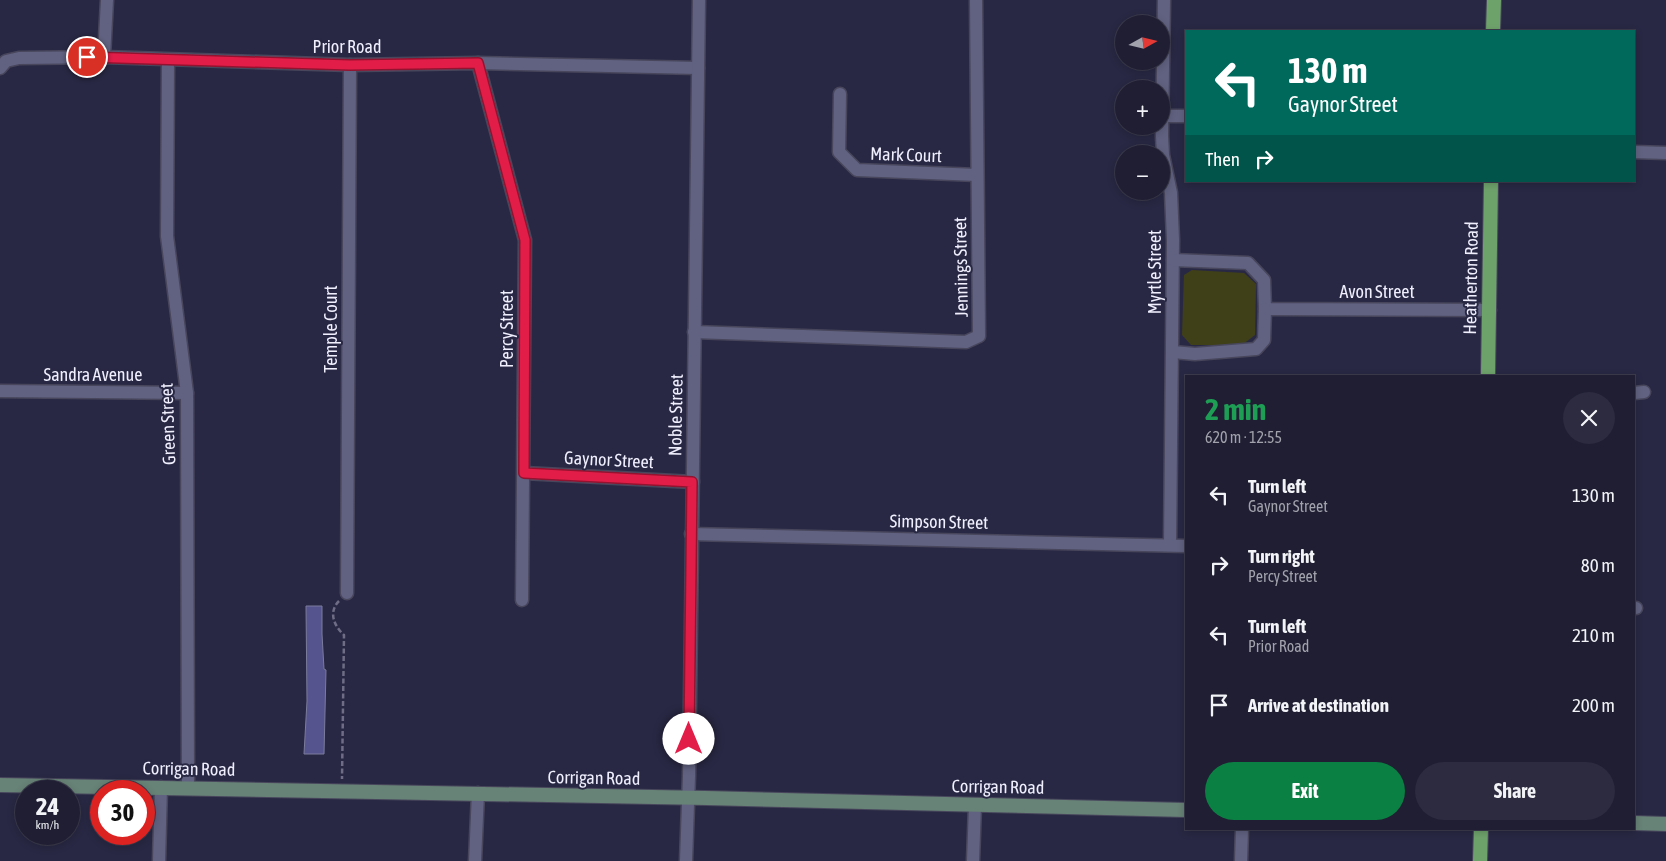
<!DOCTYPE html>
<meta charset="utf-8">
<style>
:root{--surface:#1f1e33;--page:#2c2b3f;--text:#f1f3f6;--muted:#a1a2ac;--line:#3c3c4e;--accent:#0b8043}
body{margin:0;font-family:"Asap Condensed",sans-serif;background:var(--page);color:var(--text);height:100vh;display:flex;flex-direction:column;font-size:19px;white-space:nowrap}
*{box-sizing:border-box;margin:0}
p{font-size:16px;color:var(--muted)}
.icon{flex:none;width:28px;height:28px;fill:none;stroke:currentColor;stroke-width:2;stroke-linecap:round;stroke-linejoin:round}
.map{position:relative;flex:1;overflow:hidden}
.sheet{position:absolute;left:1185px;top:375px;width:450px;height:455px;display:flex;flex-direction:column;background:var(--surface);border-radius:0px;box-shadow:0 2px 8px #0003,0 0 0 1px var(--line)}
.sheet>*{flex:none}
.guide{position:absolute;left:1185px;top:30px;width:450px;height:152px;border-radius:0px;box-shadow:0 2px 8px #0003,0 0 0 1px var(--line);background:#00695c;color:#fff;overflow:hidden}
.needle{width:32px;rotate:82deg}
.fabs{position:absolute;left:1115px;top:15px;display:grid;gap:10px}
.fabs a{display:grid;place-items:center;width:55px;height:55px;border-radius:50%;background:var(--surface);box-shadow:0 2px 8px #0003,0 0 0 1px var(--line);font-size:25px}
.speed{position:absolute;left:15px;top:780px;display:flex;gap:10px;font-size:25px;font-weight:700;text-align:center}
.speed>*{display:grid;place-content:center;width:65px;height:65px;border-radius:50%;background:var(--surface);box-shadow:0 2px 8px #0003,0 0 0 1px var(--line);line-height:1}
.speed small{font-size:12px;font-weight:400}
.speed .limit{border:8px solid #d22;background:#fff;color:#111}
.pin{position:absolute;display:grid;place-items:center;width:42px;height:42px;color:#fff;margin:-21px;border:2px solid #fff;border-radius:50%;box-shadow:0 1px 5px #0007}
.me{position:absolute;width:55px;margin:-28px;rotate:0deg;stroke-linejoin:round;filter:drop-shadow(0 0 4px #0008)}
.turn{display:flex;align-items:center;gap:18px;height:105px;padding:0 20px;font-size:22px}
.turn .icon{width:65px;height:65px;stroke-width:2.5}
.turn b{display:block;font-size:35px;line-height:42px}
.then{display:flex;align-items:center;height:48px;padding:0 20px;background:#0003;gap:10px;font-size:19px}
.round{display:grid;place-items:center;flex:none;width:52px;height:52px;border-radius:26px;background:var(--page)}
.headline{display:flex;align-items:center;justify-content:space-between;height:85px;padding:0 20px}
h1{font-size:30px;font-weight:700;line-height:38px;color:#1e9e55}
.cta{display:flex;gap:10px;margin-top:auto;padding:10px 20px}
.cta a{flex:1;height:58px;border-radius:30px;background:var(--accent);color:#fff;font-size:20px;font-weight:700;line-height:58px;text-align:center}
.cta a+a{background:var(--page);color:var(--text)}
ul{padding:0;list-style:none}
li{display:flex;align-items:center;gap:15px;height:70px;padding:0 20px}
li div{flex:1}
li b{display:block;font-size:19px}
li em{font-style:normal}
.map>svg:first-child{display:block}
.green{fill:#3f4018}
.building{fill:#56548f;stroke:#7b7b9c}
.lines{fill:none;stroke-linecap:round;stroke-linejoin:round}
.minor-casing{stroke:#47465c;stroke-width:15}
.secondary-casing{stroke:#47465c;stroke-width:16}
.primary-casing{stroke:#47465c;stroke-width:16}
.path{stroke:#6e6d85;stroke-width:2.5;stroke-dasharray:5 2.5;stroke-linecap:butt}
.minor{stroke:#616281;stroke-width:12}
.secondary{stroke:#678276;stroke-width:14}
.primary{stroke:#6ea26b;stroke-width:14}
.route-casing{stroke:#92132f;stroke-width:12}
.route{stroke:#e11d48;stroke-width:9}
.labels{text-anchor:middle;stroke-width:4;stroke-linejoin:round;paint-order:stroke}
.street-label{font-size:18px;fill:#efeffe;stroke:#292844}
</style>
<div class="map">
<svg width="1666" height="861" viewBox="0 0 1666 861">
<rect width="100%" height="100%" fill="#292844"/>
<path class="green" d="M1192,270L1244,273L1256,284L1255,335L1242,345H1191L1182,335L1184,275Z"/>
<path class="building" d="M306,606H322V634L324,669L326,670L324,754H304L307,701Z"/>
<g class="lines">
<defs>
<g id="minor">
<path d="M1164,0L1162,136L1163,155L1171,193L1173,240L1170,545"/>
<path d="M104,57L107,0"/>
<path d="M168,61L167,236L187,393L188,787"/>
<path d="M478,63L525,240L522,600"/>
<path d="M0,68L6,61L19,58L104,57L350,65L478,63L698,68"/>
<path d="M840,94L839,152L857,170L977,175"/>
<path d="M1162,116H1186"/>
<path d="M1634,152L1666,153"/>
<path d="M1173,260L1248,263L1264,280L1265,309L1490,310"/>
<path d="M694,332L966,342L979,336L976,0"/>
<path d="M1173,352L1195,354L1256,349L1264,340L1265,309"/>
<path d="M0,391L187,393"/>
<path d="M1634,393L1644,392"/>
<path d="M524,473L693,482"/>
<path d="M691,534L1186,546"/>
<path d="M347,593L350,65"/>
<path d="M1634,608H1636"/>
<path d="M159,861L161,787"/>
<path d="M475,861L478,793"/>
<path d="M686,861L689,776L699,0"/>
<path d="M973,861L975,805"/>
<path d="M1241,861L1242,829"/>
</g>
<g id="secondary">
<path d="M0,785L706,798L1186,810"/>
<path d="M1634,823L1666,824"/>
</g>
<g id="primary">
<path d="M1493,31L1494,0"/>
<path d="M1488,376L1491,181"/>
<path d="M1480,861L1481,829"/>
</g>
</defs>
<use href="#minor" class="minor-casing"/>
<use href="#secondary" class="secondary-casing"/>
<use href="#primary" class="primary-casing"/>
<path class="path" d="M339,601C328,612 334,626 344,635L342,779"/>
<use href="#minor" class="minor"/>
<use href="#secondary" class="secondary"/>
<use href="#primary" class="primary"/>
</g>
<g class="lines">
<defs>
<path id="route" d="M87,57L350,65L478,63L525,240L524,473L692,482L689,739"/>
</defs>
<use href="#route" class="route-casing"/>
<use href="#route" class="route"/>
</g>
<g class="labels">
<g class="street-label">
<text x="347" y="53">Prior Road</text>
<text transform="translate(906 155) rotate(2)" y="6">Mark Court</text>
<text transform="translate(961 267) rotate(-91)" y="6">Jennings Street</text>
<text transform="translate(1155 272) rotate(-90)" y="6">Myrtle Street</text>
<text transform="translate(1471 278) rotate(-89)" y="6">Heatherton Road</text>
<text x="1377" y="298">Avon Street</text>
<text transform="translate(331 329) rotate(-90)" y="6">Temple Court</text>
<text transform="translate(507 329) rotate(-90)" y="6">Percy Street</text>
<text x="93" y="381">Sandra Avenue</text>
<text transform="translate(676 415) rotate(-89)" y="6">Noble Street</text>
<text transform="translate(168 424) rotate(-92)" y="6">Green Street</text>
<text transform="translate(609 460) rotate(3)" y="6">Gaynor Street</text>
<text transform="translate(939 522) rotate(1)" y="6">Simpson Street</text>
<text transform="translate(189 769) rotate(1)" y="6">Corrigan Road</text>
<text transform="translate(594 778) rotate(1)" y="6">Corrigan Road</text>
<text transform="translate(998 787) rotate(1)" y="6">Corrigan Road</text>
</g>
</g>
</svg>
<div class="fabs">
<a><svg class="needle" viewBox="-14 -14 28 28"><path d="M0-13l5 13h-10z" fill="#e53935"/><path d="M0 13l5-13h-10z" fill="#a1a2ac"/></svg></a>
<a>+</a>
<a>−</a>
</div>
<div class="speed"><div>24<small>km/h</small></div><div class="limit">30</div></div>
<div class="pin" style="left:87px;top:57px;background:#d93025"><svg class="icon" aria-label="arrive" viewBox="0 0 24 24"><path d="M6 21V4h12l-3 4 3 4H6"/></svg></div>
<svg class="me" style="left:689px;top:739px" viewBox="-20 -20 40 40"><circle r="19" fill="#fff"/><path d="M0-13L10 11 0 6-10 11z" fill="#e11d48"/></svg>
<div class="guide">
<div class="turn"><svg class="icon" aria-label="left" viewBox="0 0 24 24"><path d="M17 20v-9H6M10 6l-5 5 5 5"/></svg><div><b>130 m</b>Gaynor Street</div></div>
<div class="then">Then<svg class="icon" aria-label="right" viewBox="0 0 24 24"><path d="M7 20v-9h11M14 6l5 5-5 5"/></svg></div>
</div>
<section class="sheet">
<div class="headline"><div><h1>2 min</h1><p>620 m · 12:55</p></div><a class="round"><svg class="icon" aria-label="close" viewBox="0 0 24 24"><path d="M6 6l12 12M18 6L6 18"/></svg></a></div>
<ul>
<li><svg class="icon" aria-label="left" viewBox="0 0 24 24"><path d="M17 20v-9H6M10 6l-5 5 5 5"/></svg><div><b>Turn left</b><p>Gaynor Street</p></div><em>130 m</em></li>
<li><svg class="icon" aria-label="right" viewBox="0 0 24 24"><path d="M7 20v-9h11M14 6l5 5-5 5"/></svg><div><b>Turn right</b><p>Percy Street</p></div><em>80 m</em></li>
<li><svg class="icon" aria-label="left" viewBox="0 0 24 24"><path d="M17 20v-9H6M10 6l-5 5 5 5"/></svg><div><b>Turn left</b><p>Prior Road</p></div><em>210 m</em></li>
<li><svg class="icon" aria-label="arrive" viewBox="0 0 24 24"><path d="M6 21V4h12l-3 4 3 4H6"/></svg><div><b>Arrive at destination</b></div><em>200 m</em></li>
</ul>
<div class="cta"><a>Exit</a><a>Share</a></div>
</section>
</div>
